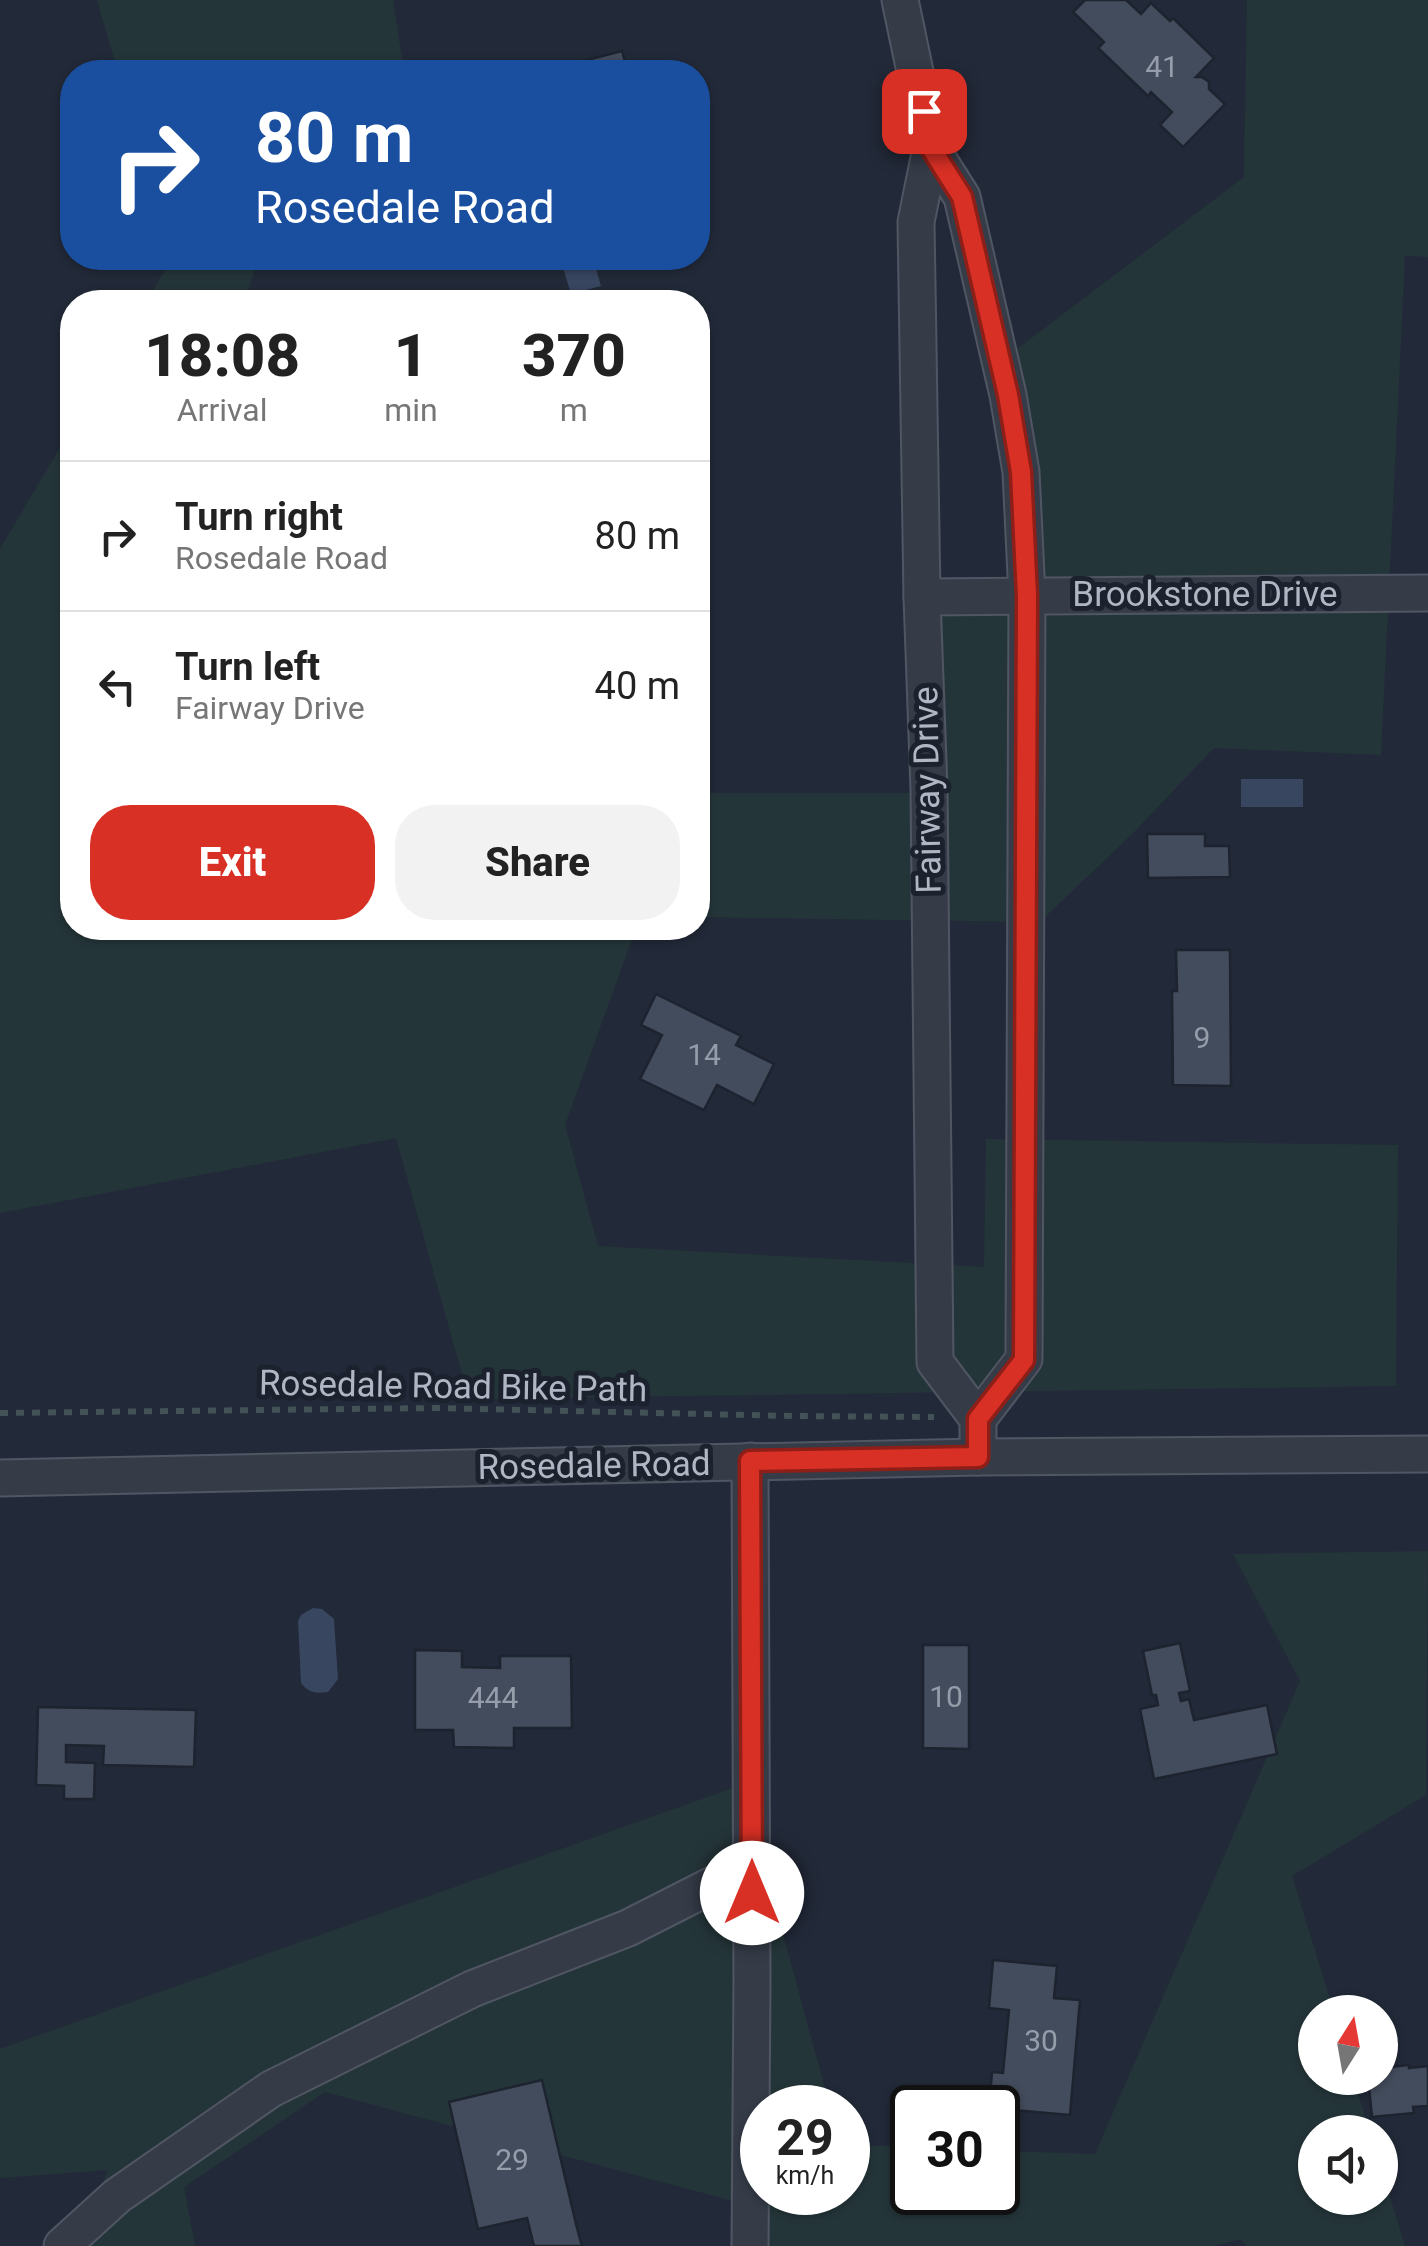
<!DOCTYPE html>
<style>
:root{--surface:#fff;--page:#f2f2f2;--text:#222;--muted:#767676;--line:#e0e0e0;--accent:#d93025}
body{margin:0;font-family:Roboto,sans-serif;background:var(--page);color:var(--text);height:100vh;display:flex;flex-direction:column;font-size:38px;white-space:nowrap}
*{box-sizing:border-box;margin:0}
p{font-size:32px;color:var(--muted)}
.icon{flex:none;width:55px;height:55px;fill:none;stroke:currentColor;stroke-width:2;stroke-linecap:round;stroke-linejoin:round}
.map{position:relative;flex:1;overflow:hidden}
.details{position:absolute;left:60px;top:290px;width:650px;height:650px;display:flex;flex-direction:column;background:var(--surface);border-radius:40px;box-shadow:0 2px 8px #0004}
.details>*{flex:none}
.top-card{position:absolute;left:60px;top:60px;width:650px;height:210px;border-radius:40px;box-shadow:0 2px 8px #0004;background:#1a4fa0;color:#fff;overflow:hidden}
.needle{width:65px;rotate:11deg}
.controls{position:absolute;left:1298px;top:1995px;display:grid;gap:20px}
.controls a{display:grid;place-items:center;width:100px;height:100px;border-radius:50%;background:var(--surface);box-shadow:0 2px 8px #0004;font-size:50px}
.speed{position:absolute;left:740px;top:2085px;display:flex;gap:20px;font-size:50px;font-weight:700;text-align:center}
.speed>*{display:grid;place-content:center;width:130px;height:130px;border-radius:50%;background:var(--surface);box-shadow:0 2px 8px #0004;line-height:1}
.speed small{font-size:25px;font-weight:400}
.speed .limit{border:5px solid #111;border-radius:15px;background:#fff;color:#111}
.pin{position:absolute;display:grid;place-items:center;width:85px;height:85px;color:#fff;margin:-42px;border-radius:20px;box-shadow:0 5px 15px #0006}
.me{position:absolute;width:110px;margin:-55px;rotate:0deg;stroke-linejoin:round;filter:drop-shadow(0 0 8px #0008)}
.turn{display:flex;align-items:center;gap:35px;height:210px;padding:0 30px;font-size:45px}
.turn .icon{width:130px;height:130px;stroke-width:2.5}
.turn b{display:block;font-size:70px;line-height:85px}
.eta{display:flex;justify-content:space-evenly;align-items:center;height:170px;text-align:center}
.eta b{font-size:60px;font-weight:800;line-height:70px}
.button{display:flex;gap:20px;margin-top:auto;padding:20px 30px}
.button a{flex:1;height:115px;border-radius:40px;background:var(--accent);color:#fff;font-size:40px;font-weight:800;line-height:115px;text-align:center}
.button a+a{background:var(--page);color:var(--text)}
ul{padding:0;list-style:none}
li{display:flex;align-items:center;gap:30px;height:150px;padding:0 30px;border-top:2px solid var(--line)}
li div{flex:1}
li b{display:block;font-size:38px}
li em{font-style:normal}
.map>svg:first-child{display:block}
.green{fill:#243539}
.water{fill:#384660}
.building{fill:#434c5c;stroke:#1d232f;stroke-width:2.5}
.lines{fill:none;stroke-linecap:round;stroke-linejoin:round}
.minor-casing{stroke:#505663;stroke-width:39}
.path{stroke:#425256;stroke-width:6;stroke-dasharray:8 8;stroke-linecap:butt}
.minor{stroke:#353c48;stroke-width:35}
.route-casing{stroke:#8d1f18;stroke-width:25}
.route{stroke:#d93025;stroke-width:18}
.labels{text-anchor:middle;stroke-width:10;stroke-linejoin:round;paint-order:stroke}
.number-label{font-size:30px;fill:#959caa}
.street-label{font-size:35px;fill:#b0b6c4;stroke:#1b212d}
</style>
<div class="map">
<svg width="1428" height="2246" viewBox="0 0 1428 2246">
<rect width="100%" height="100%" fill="#222938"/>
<g class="green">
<path d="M97,0H393L404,72H118Z"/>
<path d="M1247,0H1428V257L1405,256L1381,755L1214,748L1133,833L1040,922L698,917V793H918L923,584H1037L1009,355L1244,177Z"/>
<path d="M172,258H259L244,302H146Z"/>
<path d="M72,427V928H636L565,1125L598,1246L984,1267L986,1139L1398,1145L1396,1386L469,1399L396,1138L0,1213V549Z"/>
<path d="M1428,1551L1426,1795L1292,1876L1334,2012H1315V2078H1353L1370,2132H1315V2198H1380V2164L1405,2246H1247L1241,2239L1214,2246H764L763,2209L325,2092L184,2187L195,2246H75L108,2170L0,2178V2049L758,1779L774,1901L830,2107L762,2108V2192H848V2145L912,2147V2192H998V2151L1095,2154L1300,1681L1233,1554Z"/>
</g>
<g class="water">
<path d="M560,258H593L601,286L571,294Z"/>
<rect x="1241" y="779" width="62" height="28"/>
<path d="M313,1608L322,1609L334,1619L338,1679L328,1692C316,1694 309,1693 301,1683L298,1621L301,1615Z"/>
</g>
<g class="building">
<path d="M1085,0H1126L1141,14L1151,3L1170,21L1173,18L1214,58L1196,77H1202L1209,82V89L1225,104L1183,147L1160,125L1172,112L1151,92L1148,96L1098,48L1104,42L1073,12Z"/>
<path d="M622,51L628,72H577L575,63Z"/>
<path d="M1147,834H1205V846H1229L1230,877L1148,878Z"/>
<path d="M1176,950H1230L1231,1086L1173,1085L1172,991H1177Z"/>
<path d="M656,994L741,1036L736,1045L774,1064L754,1104L717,1085L704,1110L640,1079L662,1035L641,1025Z"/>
<path d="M1180,1643L1190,1691L1179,1693L1181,1701L1189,1699L1194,1720L1267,1705L1277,1754L1154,1779L1140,1709L1158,1705L1156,1695H1152L1143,1651Z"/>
<path d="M923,1645H969V1749L923,1748Z"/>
<path d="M415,1650L462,1651V1667L500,1668V1656H571L572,1728H514V1748L454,1747L453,1730H415Z"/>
<path d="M38,1707L196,1710L194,1767L103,1765L104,1746L66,1745V1762L95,1763L94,1799H64V1786L36,1785Z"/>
<path d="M993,1960L1057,1966L1054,1998L1080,2000L1070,2115L989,2108L992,2072L1003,2073L1009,2010L989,2008Z"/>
<path d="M1409,2065V2068L1428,2066V2106L1413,2107L1414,2113L1372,2117L1368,2078H1380V2068Z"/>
<path d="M542,2080L577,2228L582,2246H534L527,2218L478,2229L449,2102Z"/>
</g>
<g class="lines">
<defs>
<g id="minor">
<path d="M900,0L931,148L962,197L1008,395L1021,472L1027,596L1024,1359L978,1419V1457"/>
<path d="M931,148L916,222L922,597L929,789L935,1362L978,1419"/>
<path d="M922,597L1428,593"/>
<path d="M0,1478L978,1457L1428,1454"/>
<path d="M62,2246L117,2196L271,2089L472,1989L628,1928L752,1865"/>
<path d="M750,2246L752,1982L750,1461"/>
</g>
</defs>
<use href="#minor" class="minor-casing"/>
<path class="path" d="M0,1413L435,1408L792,1416L934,1417"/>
<use href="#minor" class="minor"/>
</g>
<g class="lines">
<defs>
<path id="route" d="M752,1893L750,1461L978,1457V1419L1024,1360L1027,596L1021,472L1008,395L962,197L931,148L924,111"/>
</defs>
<use href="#route" class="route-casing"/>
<use href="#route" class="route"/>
</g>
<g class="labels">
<g class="number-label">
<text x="1162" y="77">41</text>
<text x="1202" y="1048">9</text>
<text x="704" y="1065">14</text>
<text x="946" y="1707">10</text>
<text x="493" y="1708">444</text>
<text x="1041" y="2051">30</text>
<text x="512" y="2170">29</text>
</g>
<g class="street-label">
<text x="1205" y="606">Brookstone Drive</text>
<text transform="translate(927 790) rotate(-91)" y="12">Fairway Drive</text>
<text transform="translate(453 1386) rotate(1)" y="12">Rosedale Road Bike Path</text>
<text transform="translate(594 1465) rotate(-1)" y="12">Rosedale Road</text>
</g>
</g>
</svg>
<div class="controls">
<a><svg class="needle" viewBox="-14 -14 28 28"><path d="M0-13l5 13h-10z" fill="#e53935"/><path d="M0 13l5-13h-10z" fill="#767676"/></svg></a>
<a><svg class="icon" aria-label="sound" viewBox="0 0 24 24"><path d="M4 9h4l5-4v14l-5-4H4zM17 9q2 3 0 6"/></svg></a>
</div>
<div class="speed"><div>29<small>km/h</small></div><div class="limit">30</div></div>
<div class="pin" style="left:924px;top:111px;background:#d93025"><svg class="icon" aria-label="arrive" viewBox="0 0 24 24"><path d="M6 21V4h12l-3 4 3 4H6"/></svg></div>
<svg class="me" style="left:752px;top:1893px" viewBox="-20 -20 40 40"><circle r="19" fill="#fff"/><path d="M0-13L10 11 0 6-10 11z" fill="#d93025"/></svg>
<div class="top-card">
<div class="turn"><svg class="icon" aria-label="right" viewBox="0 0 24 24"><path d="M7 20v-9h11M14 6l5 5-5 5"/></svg><div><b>80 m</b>Rosedale Road</div></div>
</div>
<section class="details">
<div class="eta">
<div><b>18:08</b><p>Arrival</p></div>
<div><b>1</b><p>min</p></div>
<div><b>370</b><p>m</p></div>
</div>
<ul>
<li><svg class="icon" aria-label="right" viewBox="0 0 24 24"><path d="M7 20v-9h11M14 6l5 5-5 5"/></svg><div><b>Turn right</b><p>Rosedale Road</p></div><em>80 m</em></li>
<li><svg class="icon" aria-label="left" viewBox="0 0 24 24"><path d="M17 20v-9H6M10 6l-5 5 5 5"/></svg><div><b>Turn left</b><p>Fairway Drive</p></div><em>40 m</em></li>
</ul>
<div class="button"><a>Exit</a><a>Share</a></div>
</section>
</div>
